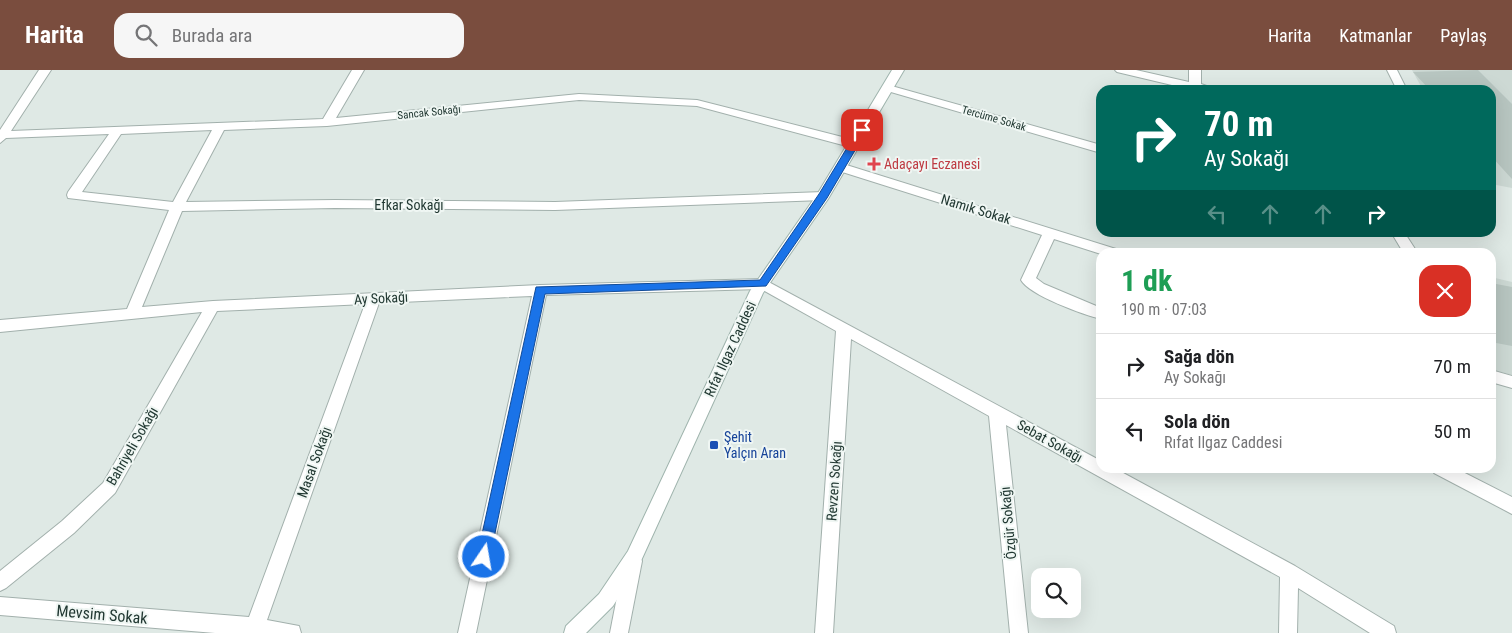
<!DOCTYPE html>
<html lang="tr">
<meta charset="utf-8">
<style>
:root{--surface:#fff;--page:#f6f6f6;--text:#202124;--muted:#757577;--line:#e0e0e0;--accent:#7a4d3e}
body{margin:0;font-family:"Roboto Condensed",sans-serif;background:var(--page);color:var(--text);height:100vh;display:flex;flex-direction:column;font-size:19px;white-space:nowrap}
*{box-sizing:border-box;margin:0}
p{font-size:16px;color:var(--muted)}
.icon{flex:none;width:28px;height:28px;fill:none;stroke:currentColor;stroke-width:2;stroke-linecap:round;stroke-linejoin:round}
.map{position:relative;flex:1;overflow:hidden}
.drawer{position:absolute;left:1096px;top:178px;width:400px;height:225px;display:flex;flex-direction:column;background:var(--surface);border-radius:15px;box-shadow:0 5px 20px #0002}
.drawer>*{flex:none}
.guide{position:absolute;left:1096px;top:15px;width:400px;height:152px;border-radius:15px;box-shadow:0 5px 20px #0002;background:#00695c;color:#fff;overflow:hidden}
.controls{position:absolute;left:1031px;top:498px;display:grid;gap:10px}
.controls a{display:grid;place-items:center;width:50px;height:50px;border-radius:10px;background:var(--surface);box-shadow:0 5px 20px #0002;font-size:25px}
.pin{position:absolute;display:grid;place-items:center;width:42px;height:42px;color:#fff;margin:-21px;border-radius:10px;box-shadow:0 2px 8px #0006}
.me{position:absolute;width:55px;margin:-28px;rotate:12deg;stroke-linejoin:round;filter:drop-shadow(0 0 4px #0008)}
.turn{display:flex;align-items:center;gap:18px;height:105px;padding:0 25px;font-size:22px}
.turn .icon{width:65px;height:65px;stroke-width:2.5}
.turn b{display:block;font-size:35px;line-height:42px}
.lanes{display:flex;align-items:center;height:48px;padding:0 25px;background:#0003;justify-content:center;gap:25px;direction:ltr}
.lanes .off{opacity:.35}
.round{display:grid;place-items:center;flex:none;width:52px;height:52px;border-radius:15px;background:var(--page)}
.head{display:flex;align-items:center;justify-content:space-between;height:85px;padding:0 25px}
h1{font-size:30px;font-weight:700;line-height:38px;color:#1e9e55}
ul{padding:0;list-style:none}
li{display:flex;align-items:center;gap:15px;height:65px;padding:0 25px;border-top:1px solid var(--line)}
li div{flex:1}
li b{display:block;font-size:19px}
li em{font-style:normal}
header{display:flex;align-items:center;gap:30px;box-sizing:border-box;height:70px;padding:0 25px;background:var(--accent);color:#fff}
header strong{font-size:24px}
nav{display:flex;gap:28px;margin-inline-start:auto;font-size:18px}
.search{width:350px;height:45px;background:var(--page);display:flex;align-items:center;gap:12px;box-sizing:border-box;padding:0 18px;border-radius:15px;color:var(--muted);font-size:19px}
.map>svg:first-child{display:block}
.built{fill:#cdd9d4}
.building{fill:#b8c6c1}
.lines{fill:none;stroke-linecap:round;stroke-linejoin:round}
.lane-casing{stroke:#a2b0ac;stroke-width:2}
.street-casing{stroke:#a2b0ac;stroke-width:2}
.secondary-casing{stroke:#9fb4ad;stroke-width:2}
.lane{fill:#fff;fill-rule:evenodd}
.street{fill:#fff;fill-rule:evenodd}
.secondary{fill:#fff;fill-rule:evenodd}
.route{fill:#1a73e8;stroke:#114b97}
.health-dot{fill:#e0444e;stroke:#eff6f3;stroke-width:2}
.transit-dot{fill:#1a4fb4;stroke:#eff6f3;stroke-width:2}
.labels{text-anchor:middle;stroke-width:4;stroke-linejoin:round;paint-order:stroke}
.far-street-label{font-size:11px;fill:#213832;stroke:#eff6f3}
.health-label{font-size:14px;fill:#be3a42;stroke:#eff6f3;text-anchor:start}
.street-label{font-size:14px;fill:#213832;stroke:#eff6f3}
.transit-label{font-size:14px;fill:#164399;stroke:#eff6f3;text-anchor:start}
.near-street-label{font-size:16px;fill:#213832;stroke:#eff6f3}
</style>
<header>
<strong>Harita</strong>
<div class="search"><svg class="icon" aria-label="search" viewBox="0 0 24 24"><circle cx="10" cy="10" r="6"/><path d="M15 15l6 6"/></svg>Burada ara</div>
<nav><a>Harita</a><a>Katmanlar</a><a>Paylaş</a></nav>
</header>
<div class="map">
<svg width="1512" height="563" viewBox="0 0 1512 563">
<rect width="100%" height="100%" fill="#dfe9e5"/>
<g class="built">
<path d="M1412,0H1512V118L1491,114V20H1423Z"/>
<path d="M1491,207L1512,212V305L1494,300L1491,294Z"/>
</g>
<g class="building">
<path d="M1478,0L1512,34V109L1491,86V20H1430L1413,2Z"/>
<path d="M1491,213L1512,217V276L1491,272Z"/>
</g>
<g class="lines">
<defs>
<path id="lane" d="M1387,0H1397L1407,20H1397Z"/>
<g id="street">
<path d="M39,0H51L11,61L323,49L352,0H364L336,48L579,24L697,30L858,71L860,74L854,78L697,36L579,30L327,56L224,60L186,132L335,130L555,132L823,122L829,126L823,130L555,140L335,138L182,141L142,237L213,231L540,215L763,209L1101,391V398H1114L1295,496L1394,556L1396,563H1370L1298,518L1297,563H1279L1280,507L1006,355L1028,563H1010L989,346L851,269L833,563H815L836,261L761,219L546,225L476,563H458L532,226L379,233L267,550L299,556L301,563H215L0,545V527L249,547L365,234L217,241L115,423L74,463L6,518L0,521V501L62,451L103,413L202,242L0,262V250L127,239L169,140L68,128L67,125L68,122L109,64L6,68L0,73V60ZM212,60L173,132L82,122L121,64Z"/>
<path d="M1115,0H1136L1189,12V0H1201V14L1218,20H1193L1117,2Z"/>
<path d="M888,15L1101,75V83L884,20V16Z"/>
<path d="M840,93L1116,179L1118,182L1101,184L1054,169L1036,208L1044,214L1101,238V249C1084,245 1029,225 1021,210L1042,165L836,100L834,97Z"/>
<path d="M1391,162H1404L1417,182H1403Z"/>
<path d="M1491,300L1512,306V318L1491,312Z"/>
<path d="M1432,398H1455L1512,427V444L1434,403Z"/>
<path d="M633,483L639,485L642,491L628,563H610L624,491L627,485Z"/>
</g>
<path id="secondary" d="M892,0H904L828,129L763,223L640,493L613,536L586,563H564L566,556L599,524L628,481L750,221L818,123Z"/>
</defs>
<use href="#lane" class="lane-casing"/>
<use href="#street" class="street-casing"/>
<use href="#secondary" class="secondary-casing"/>
<use href="#lane" class="lane"/>
<use href="#street" class="street"/>
<use href="#secondary" class="secondary"/>
</g>
<path class="route" d="M862,57L867,60L827,128L766,216L545,224L490,487L488,491L484,493L479,491L477,487L536,217L760,210L819,124L859,58Z"/>
<path class="health-dot" d="M871.5 86.5h5v5h5v5h-5v5h-5v-5h-5v-5h5z"/>
<rect class="transit-dot" x="709" y="370" width="10" height="10" rx="2.5"/>
<g class="labels">
<g class="far-street-label">
<text transform="translate(429 42) rotate(-6)" y="4">Sancak Sokağı</text>
<text transform="translate(994 48) rotate(16)" y="4">Tercüme Sokak</text>
</g>
<g class="health-label">
<text x="884" y="99">Adaçayı Eczanesi</text>
</g>
<g class="street-label">
<text x="409" y="140">Efkar Sokağı</text>
<text transform="translate(976 139) rotate(17)" y="5">Namık Sokak</text>
<text transform="translate(381 228) rotate(-3)" y="5">Ay Sokağı</text>
<text transform="translate(730 279) rotate(-65)" y="5">Rıfat Ilgaz Caddesi</text>
<text transform="translate(1050 371) rotate(29)" y="5">Sebat Sokağı</text>
<text transform="translate(132 376) rotate(-60)" y="5">Bahriyeli Sokağı</text>
<text transform="translate(314 392) rotate(-70)" y="5">Masal Sokağı</text>
<text transform="translate(834 411) rotate(-86)" y="5">Revzen Sokağı</text>
<text transform="translate(1008 453) rotate(-95)" y="5">Özgür Sokağı</text>
</g>
<g class="transit-label">
<text x="724" y="372">Şehit<tspan x="724" dy="16">Yalçın Aran</tspan></text>
</g>
<g class="near-street-label">
<text transform="translate(102 544) rotate(5)" y="6">Mevsim Sokak</text>
</g>
</g>
</svg>
<div class="controls">
<a><svg class="icon" aria-label="search" viewBox="0 0 24 24"><circle cx="10" cy="10" r="6"/><path d="M15 15l6 6"/></svg></a>
</div>
<div class="pin" style="left:862px;top:60px;background:#d93025"><svg class="icon" aria-label="arrive" viewBox="0 0 24 24"><path d="M6 21V4h12l-3 4 3 4H6"/></svg></div>
<svg class="me" style="left:484px;top:487px" viewBox="-20 -20 40 40"><circle r="17" fill="#1a73e8" stroke="#fff" stroke-width="3"/><path d="M0-11L8 9 0 5-8 9z" fill="#fff"/></svg>
<div class="guide">
<div class="turn"><svg class="icon" aria-label="right" viewBox="0 0 24 24"><path d="M7 20v-9h11M14 6l5 5-5 5"/></svg><div><b>70 m</b>Ay Sokağı</div></div>
<div class="lanes"><svg class="icon off" aria-label="left" viewBox="0 0 24 24"><path d="M17 20v-9H6M10 6l-5 5 5 5"/></svg><svg class="icon off" aria-label="ahead" viewBox="0 0 24 24"><path d="M12 20V5M6 11l6-6 6 6"/></svg><svg class="icon off" aria-label="ahead" viewBox="0 0 24 24"><path d="M12 20V5M6 11l6-6 6 6"/></svg><svg class="icon" aria-label="right" viewBox="0 0 24 24"><path d="M7 20v-9h11M14 6l5 5-5 5"/></svg></div>
</div>
<section class="drawer">
<div class="head"><div><h1>1 dk</h1><p>190 m · 07:03</p></div><a class="round" style="background:#d93025;color:#fff"><svg class="icon" aria-label="close" viewBox="0 0 24 24"><path d="M6 6l12 12M18 6L6 18"/></svg></a></div>
<ul>
<li><svg class="icon" aria-label="right" viewBox="0 0 24 24"><path d="M7 20v-9h11M14 6l5 5-5 5"/></svg><div><b>Sağa dön</b><p>Ay Sokağı</p></div><em>70 m</em></li>
<li><svg class="icon" aria-label="left" viewBox="0 0 24 24"><path d="M17 20v-9H6M10 6l-5 5 5 5"/></svg><div><b>Sola dön</b><p>Rıfat Ilgaz Caddesi</p></div><em>50 m</em></li>
</ul>
</section>
</div>
